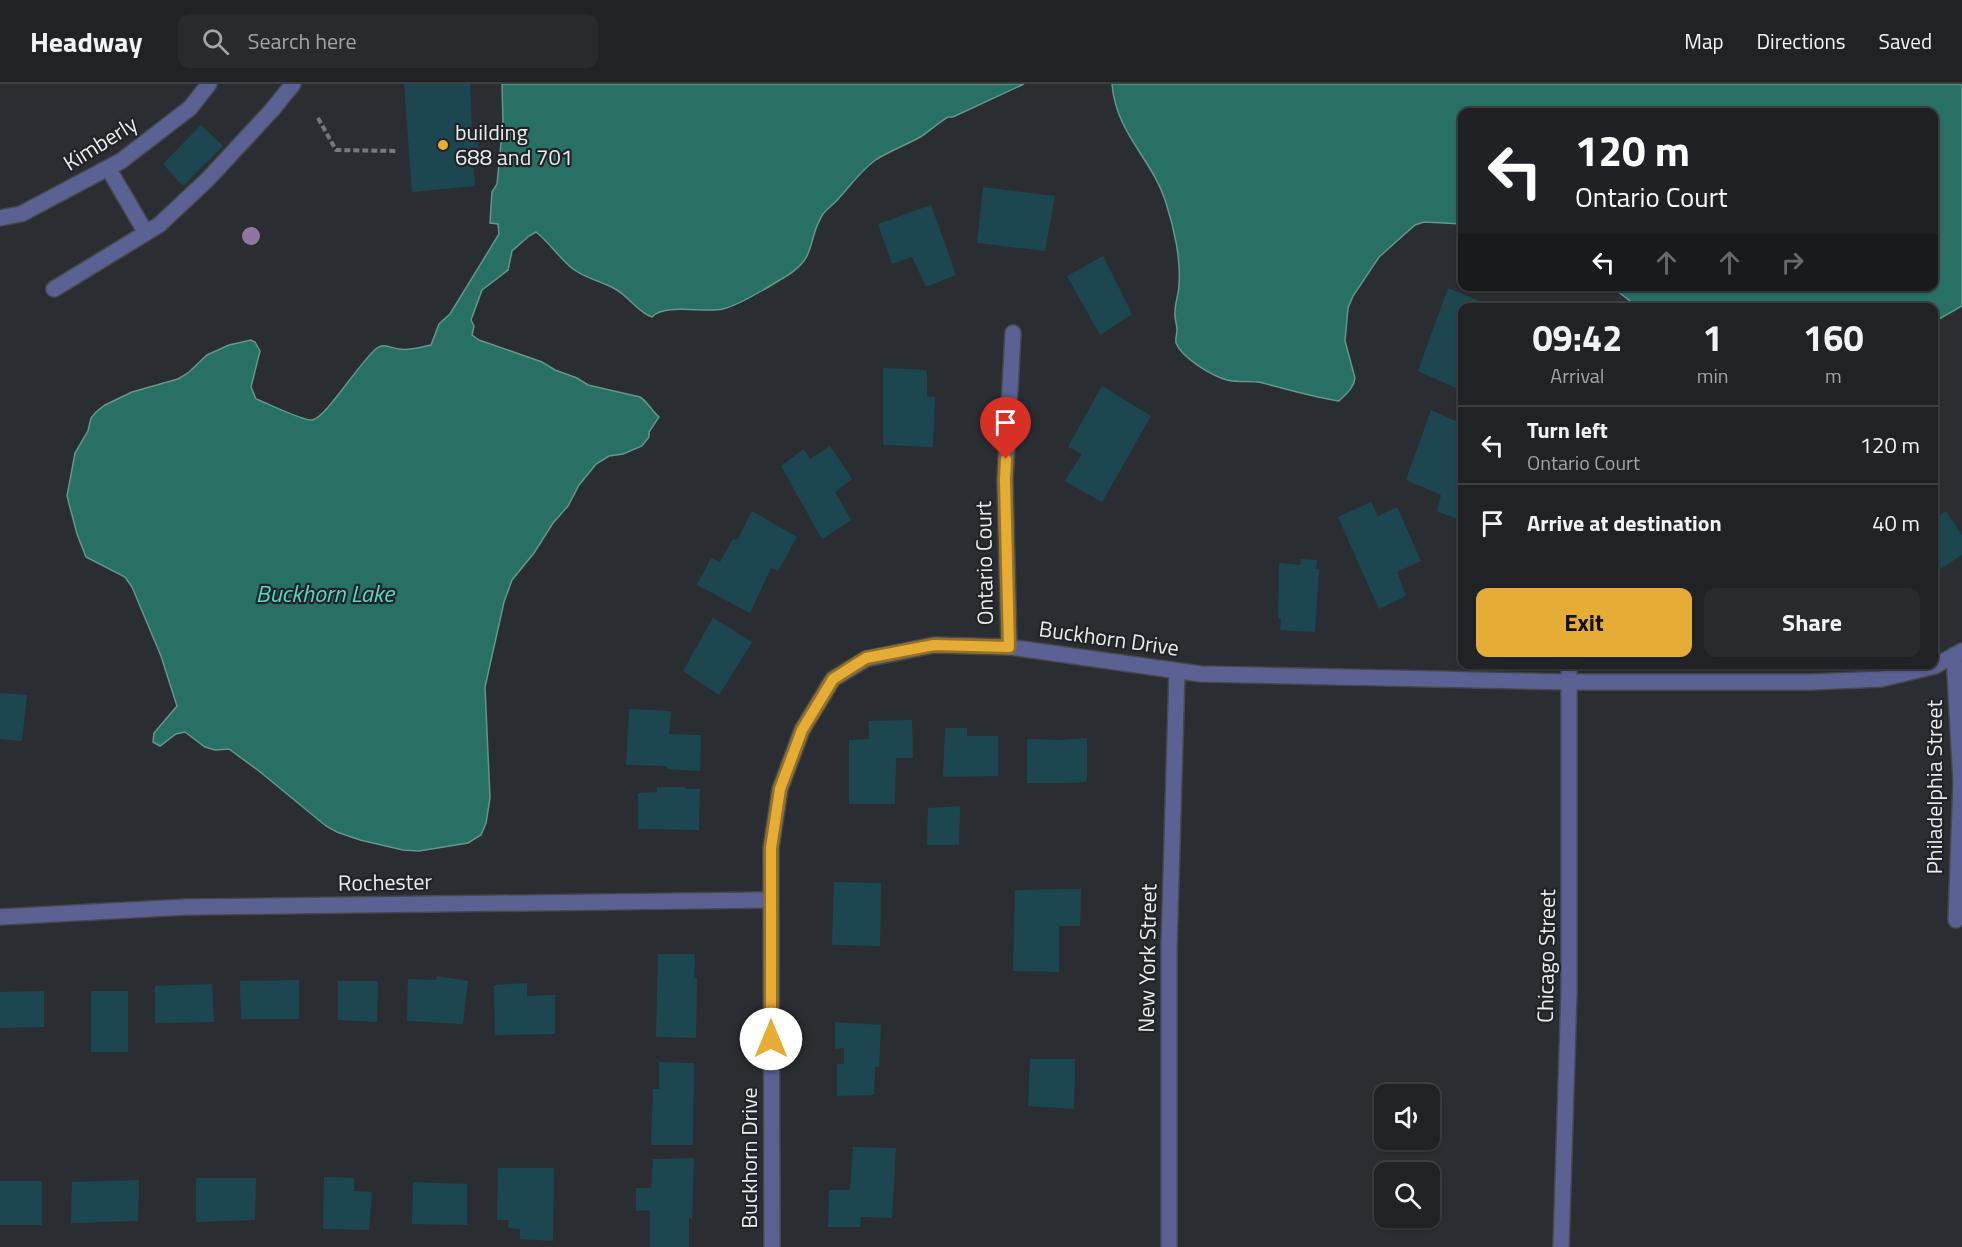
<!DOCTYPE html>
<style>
:root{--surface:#202226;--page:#282a2e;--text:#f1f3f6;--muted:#a2a4a7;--line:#3d3f43;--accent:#e6ad36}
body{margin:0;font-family:"Titillium Web",sans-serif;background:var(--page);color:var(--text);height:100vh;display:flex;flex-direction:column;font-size:22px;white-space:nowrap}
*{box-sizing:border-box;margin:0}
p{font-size:20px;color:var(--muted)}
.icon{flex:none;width:33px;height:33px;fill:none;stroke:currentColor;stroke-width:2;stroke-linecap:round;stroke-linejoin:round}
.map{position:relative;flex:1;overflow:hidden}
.drawer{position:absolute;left:1458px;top:219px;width:480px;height:366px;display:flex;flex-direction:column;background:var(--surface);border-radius:12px;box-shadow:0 2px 4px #0004,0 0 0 2px var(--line)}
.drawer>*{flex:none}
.top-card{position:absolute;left:1458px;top:24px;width:480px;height:183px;border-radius:12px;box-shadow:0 2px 4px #0004,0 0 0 2px var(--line);background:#202124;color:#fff;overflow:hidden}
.controls{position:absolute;left:1374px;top:1000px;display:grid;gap:12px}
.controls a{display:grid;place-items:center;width:66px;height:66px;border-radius:12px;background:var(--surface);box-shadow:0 2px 4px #0004,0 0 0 2px var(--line);font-size:30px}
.pin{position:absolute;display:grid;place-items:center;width:51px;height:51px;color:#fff;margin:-62px -26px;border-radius:50% 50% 50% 0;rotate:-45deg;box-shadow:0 0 6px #0007}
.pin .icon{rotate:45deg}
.me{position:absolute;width:66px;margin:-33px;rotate:0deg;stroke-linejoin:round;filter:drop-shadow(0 0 4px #0008)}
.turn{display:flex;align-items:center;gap:21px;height:126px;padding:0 18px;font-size:27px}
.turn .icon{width:78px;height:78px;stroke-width:2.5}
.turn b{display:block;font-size:42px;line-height:51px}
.lanes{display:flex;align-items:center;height:57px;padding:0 18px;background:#0003;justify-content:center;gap:30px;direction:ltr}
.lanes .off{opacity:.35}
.eta{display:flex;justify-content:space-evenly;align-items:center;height:102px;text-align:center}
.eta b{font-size:36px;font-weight:700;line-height:42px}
.action{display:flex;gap:12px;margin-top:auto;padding:12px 18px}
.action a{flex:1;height:69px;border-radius:12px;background:var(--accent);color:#111;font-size:24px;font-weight:700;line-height:69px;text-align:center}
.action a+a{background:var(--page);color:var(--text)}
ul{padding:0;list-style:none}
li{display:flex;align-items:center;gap:18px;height:78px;padding:0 18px;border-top:2px solid var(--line)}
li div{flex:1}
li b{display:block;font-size:22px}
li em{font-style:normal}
header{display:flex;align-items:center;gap:36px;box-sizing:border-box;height:84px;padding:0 30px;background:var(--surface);border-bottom:2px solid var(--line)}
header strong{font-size:28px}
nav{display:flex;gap:33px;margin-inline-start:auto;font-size:21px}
.search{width:420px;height:54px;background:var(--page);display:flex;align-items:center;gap:15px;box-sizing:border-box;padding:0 21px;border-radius:12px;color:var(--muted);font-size:22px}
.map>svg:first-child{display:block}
.water{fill:#297064;stroke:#63968e;stroke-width:1.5}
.building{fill:#1d4750}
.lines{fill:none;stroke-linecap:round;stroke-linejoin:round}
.lane-casing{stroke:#45494c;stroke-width:18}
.street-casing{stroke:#45494c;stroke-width:18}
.path{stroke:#75797c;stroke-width:4;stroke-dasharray:6 3;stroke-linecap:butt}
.lane{stroke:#5c6194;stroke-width:15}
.street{stroke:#5c6194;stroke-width:15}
.tree{fill:#8f75a3}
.route-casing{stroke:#967023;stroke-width:15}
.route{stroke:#e6ad36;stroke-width:10}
.poi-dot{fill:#e6ad36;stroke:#202428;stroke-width:2}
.labels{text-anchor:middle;stroke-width:4.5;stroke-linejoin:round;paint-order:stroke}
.poi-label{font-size:22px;fill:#eaedef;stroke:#202428;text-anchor:start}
.street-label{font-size:22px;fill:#eaedef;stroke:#202428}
.water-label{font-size:24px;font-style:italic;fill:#53dac4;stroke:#202428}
</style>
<header>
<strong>Headway</strong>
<div class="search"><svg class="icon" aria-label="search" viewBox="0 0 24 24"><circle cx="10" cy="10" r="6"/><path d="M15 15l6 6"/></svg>Search here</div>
<nav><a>Map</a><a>Directions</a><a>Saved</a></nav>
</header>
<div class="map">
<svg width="1962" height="1163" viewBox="0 0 1962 1163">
<rect width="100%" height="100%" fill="#2a2e32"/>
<g class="water">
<path d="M502,0H1024L953,33H948C939,38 931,46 922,52C908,60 892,66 877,75C862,85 851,101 839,114C834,120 828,124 823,130C807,154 818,172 788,191C772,201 740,221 723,225C704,229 664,219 652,233C637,228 629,212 615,205C602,197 586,195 573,185C559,174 550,159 536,148L529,152L512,167L508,186L482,206L471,236L474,242L472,251L479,256L542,278L555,286L577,294L588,301L640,313C648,318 651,326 659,333L649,348V353L642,362L623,370L609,372L596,380L588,390L579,401L568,422L553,439L534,469L512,496L504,518L485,603L490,714L486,739L481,751L468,759L419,767L403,766L360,756L337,748L326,742L259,687L229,665L215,666L205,663L185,648L176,650L160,662L153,658L154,649L177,622L161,572L132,503L125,493L86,473L77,450L67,412L75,369L88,347L91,334L96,328L105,321L132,308L178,295L188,289L207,271L229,261L251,256L255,258L260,267L251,303L256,315C267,319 303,337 312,336C327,333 360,277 377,264C384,259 391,264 399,265C409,267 421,263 431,261L439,240L450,230L499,150L498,140L490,139L492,108L497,100L503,39Z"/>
<path d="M1112,0H1962V222L1934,238V224L1638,223L1612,203L1934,202V28H1462V140L1424,138L1415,141L1379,173L1353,212L1348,224L1345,257L1355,294C1354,304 1346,310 1339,317C1313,313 1289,306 1263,299C1251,296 1239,299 1227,296C1212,292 1182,274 1176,259C1175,255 1177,250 1177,246C1177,239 1174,234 1175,228C1175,218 1179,210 1179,200C1181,176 1174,143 1166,119C1152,74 1116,50 1112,0Z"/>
</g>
<g class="building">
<path d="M404,0H470L472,48H478L479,74H473L475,102L412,108Z"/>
<path d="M201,41L223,62L183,102L163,80Z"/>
<path d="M983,103L1055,112L1045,167L977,159Z"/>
<path d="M931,121L956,191L926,203L912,173L892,180L878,140Z"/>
<path d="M1103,172L1132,230L1100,251L1067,192Z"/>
<path d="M1448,204L1491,222L1490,224H1462V293L1458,305L1418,287Z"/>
<path d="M883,284L927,286V313H935L933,363L883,361Z"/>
<path d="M1102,302L1151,332L1102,418L1065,397L1082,370L1068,363Z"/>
<path d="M1431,326L1462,340V384L1458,398L1462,400V437L1437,427L1441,411L1406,396Z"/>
<path d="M830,362L852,395L835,408L851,436L822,455L781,382L804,365L810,375Z"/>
<path d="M1371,418L1378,432L1397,423L1421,477L1397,488L1406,512L1379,525L1338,433Z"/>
<path d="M752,427L797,453L778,487L771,484L750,529L697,501L711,474L720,478L733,455L737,456Z"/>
<path d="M1946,427L1962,452V471L1934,489V436Z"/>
<path d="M1301,475L1317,476L1316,485H1319L1315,548L1280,546L1281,535H1278L1279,479L1300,481Z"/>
<path d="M713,534L752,558L719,611L683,587Z"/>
<path d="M0,609L27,611L22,657L0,655Z"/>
<path d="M629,625L671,627L669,650L701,651L700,687L667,685V682L626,681Z"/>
<path d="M912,636L913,674H896L895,720H849V656L869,655V637Z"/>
<path d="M945,644H967V652H998V692L943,693Z"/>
<path d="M1087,654V698L1064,699H1027V655L1063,656Z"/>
<path d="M657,703H685V705H700L699,746L638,745V709L657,708Z"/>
<path d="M960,722L959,761H927L928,724Z"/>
<path d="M834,798L881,799L880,862L832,861Z"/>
<path d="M1081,805L1080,842H1059V888L1013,887L1015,806Z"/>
<path d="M658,870H695L694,894H697L696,954L656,953Z"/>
<path d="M437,892L468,897L463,940L407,937L408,895L436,896Z"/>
<path d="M299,896V935H241L240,897Z"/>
<path d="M338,897H378L377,938L338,936Z"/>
<path d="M527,899V912L555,911V950L495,951L494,901Z"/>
<path d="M212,900L214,938L155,939V902Z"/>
<path d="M44,907V943L0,944V908Z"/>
<rect x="91" y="907" width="37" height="61"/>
<path d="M835,938L881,941L879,983H875L874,1011L837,1012V980H844V964L835,965Z"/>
<path d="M1030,975H1075L1074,1025L1028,1022Z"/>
<path d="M659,978L694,979L693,1061H651L653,1005H659Z"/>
<path d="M853,1063L896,1064L892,1134L861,1133L860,1143H828L829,1106H850Z"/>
<path d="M694,1074L692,1135L689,1134V1163H650V1126L636,1127V1104H651L653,1075Z"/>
<path d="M498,1084H554L553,1157L520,1155V1145L508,1144L509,1136H497Z"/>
<path d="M324,1093L354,1094V1107L372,1108L369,1146L323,1145Z"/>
<path d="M196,1094H256L255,1136L196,1138Z"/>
<path d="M139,1096L138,1137L71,1139L72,1098Z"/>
<rect x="0" y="1097" width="42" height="44"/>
<path d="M413,1098L467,1100V1141L412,1140Z"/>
</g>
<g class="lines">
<defs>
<g id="lane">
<path d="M108,84L146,149"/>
<path d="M54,205L159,141L208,95L272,26L293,0"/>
</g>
<g id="street">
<path d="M0,134L21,130L121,77L190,24L209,0"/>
<path d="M1009,563L1005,396L1013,249"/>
<path d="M1954,571L1961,698L1956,836"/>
<path d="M0,833L186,823L771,816"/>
<path d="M772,1163L771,764L780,705L802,646L833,595L866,575L934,561L1009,563L1201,590L1569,598H1811L1881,595L1935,582L1962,567"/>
<path d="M1169,1163V863L1177,587"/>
<path d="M1561,1163L1569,907V580"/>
</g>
</defs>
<use href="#lane" class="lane-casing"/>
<use href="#street" class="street-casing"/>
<path class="path" d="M318,34L336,66L398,67"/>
<use href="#lane" class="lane"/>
<use href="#street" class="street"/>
</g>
<circle class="tree" cx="251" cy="152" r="9"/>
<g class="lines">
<defs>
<path id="route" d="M771,955V764L780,705L802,646L833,595L866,574L934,561L1009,563L1005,396L1006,375"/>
</defs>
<use href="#route" class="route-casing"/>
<use href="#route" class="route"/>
</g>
<circle class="poi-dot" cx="443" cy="61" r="6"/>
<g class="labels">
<g class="poi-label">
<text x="455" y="56">building<tspan x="455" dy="25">688 and 701</tspan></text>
</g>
<g class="street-label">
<text transform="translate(100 59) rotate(-32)" y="8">Kimberly</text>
<text transform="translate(984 479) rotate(-91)" y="8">Ontario Court</text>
<text transform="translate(1109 554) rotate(8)" y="8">Buckhorn Drive</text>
<text transform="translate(1934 703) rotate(-90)" y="8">Philadelphia Street</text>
<text transform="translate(385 798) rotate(-1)" y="8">Rochester</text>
<text transform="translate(1546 872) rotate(-89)" y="8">Chicago Street</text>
<text transform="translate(1147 874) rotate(-89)" y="8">New York Street</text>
<text transform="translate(749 1074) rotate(-90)" y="8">Buckhorn Drive</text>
</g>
<g class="water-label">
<text x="325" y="518">Buckhorn Lake</text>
</g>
</g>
</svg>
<div class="controls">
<a><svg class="icon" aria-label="sound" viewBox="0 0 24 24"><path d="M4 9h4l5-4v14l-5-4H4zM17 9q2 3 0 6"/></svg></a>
<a><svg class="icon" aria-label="search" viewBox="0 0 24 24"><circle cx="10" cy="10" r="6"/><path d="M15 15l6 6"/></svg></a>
</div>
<div class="pin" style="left:1006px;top:375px;background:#d93025"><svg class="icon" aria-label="arrive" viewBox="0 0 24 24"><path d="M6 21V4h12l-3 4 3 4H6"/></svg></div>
<svg class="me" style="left:771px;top:955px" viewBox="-20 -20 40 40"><circle r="19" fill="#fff"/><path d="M0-13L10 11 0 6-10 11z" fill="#e6ad36"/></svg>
<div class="top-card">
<div class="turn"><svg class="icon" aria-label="left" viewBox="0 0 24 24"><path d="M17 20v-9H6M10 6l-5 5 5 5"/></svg><div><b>120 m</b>Ontario Court</div></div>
<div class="lanes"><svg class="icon" aria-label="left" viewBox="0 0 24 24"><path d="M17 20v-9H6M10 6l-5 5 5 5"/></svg><svg class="icon off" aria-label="ahead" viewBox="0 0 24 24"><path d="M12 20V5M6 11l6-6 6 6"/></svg><svg class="icon off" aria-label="ahead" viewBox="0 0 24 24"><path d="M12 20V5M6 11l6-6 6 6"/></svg><svg class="icon off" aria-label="right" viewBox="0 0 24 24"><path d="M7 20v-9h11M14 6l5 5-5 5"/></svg></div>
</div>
<section class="drawer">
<div class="eta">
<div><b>09:42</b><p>Arrival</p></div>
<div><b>1</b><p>min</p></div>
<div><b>160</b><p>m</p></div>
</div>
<ul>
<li><svg class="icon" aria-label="left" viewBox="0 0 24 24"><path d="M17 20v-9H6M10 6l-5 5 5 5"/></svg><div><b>Turn left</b><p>Ontario Court</p></div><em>120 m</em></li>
<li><svg class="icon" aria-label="arrive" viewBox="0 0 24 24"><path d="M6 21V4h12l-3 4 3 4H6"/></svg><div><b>Arrive at destination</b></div><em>40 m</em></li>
</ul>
<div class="action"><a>Exit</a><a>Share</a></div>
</section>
</div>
